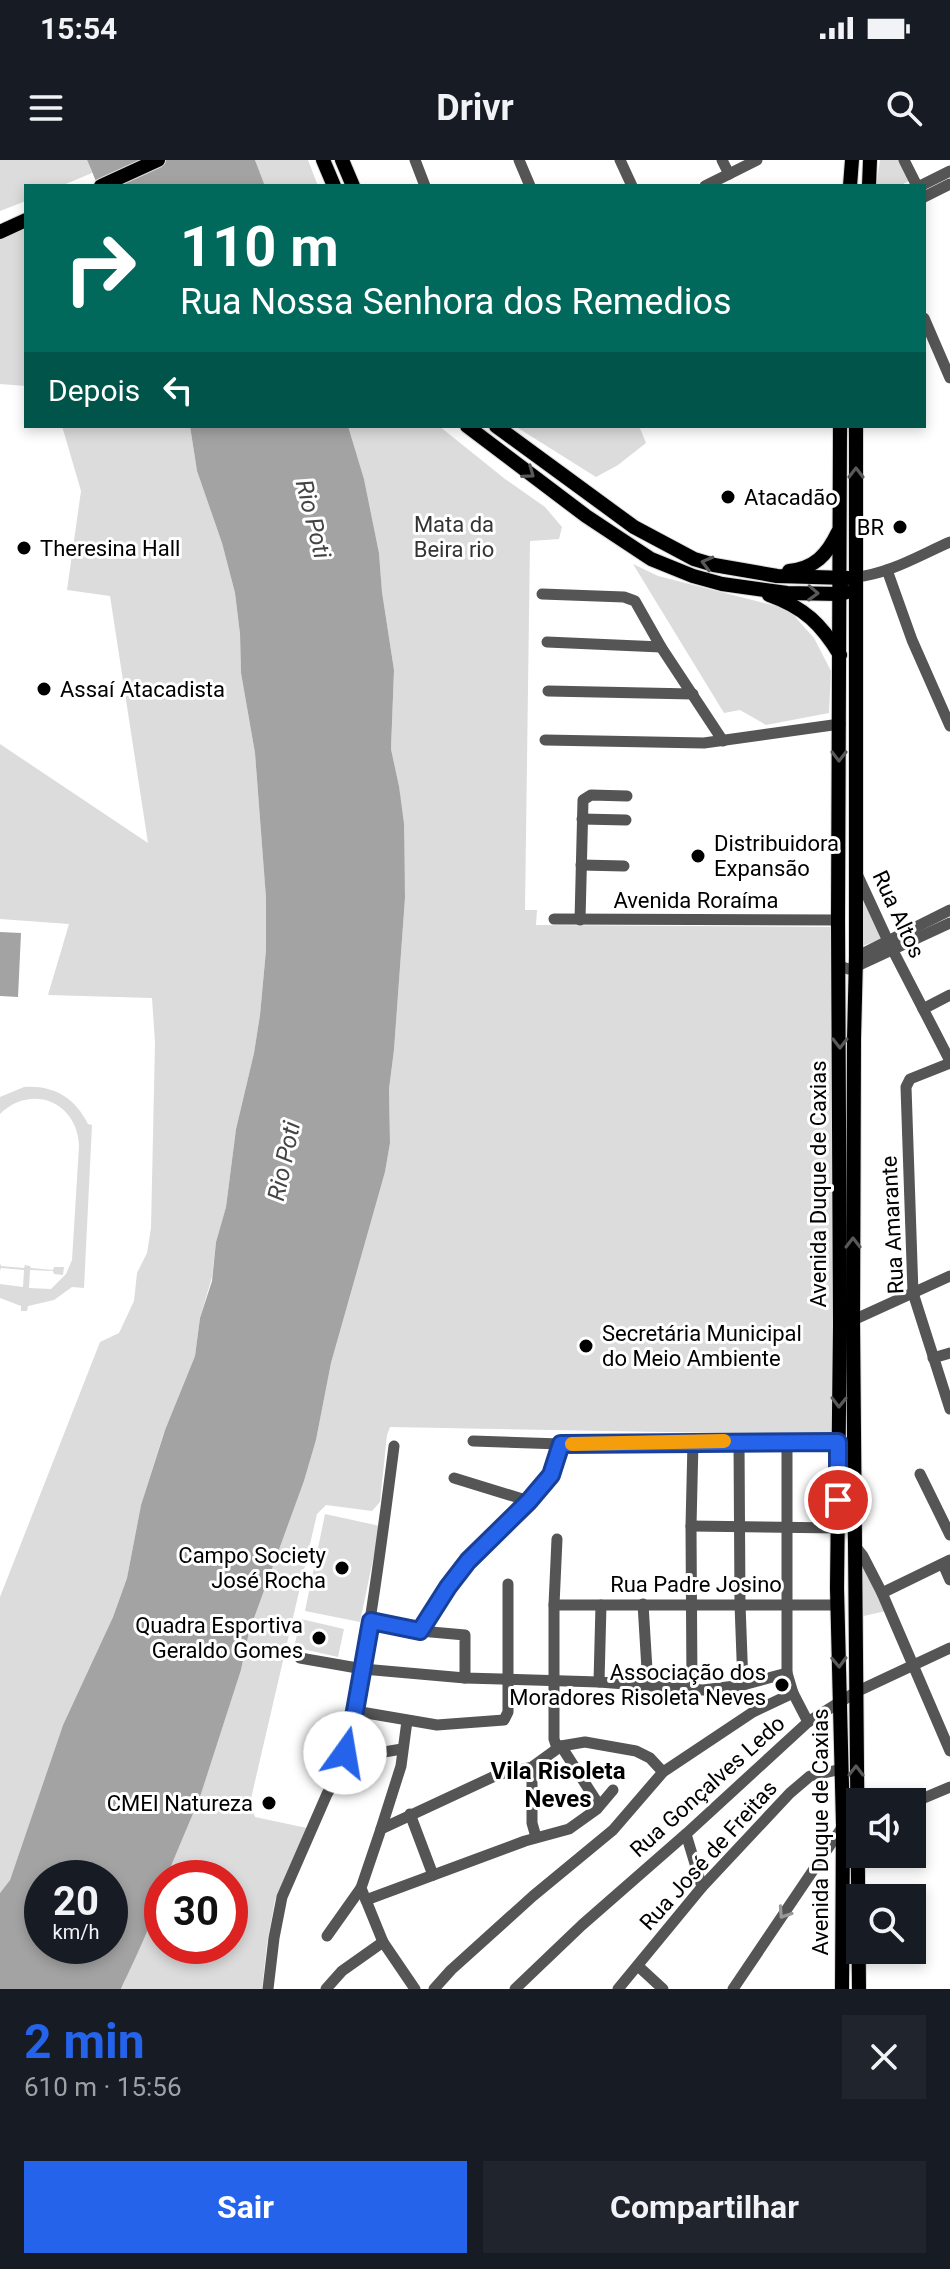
<!DOCTYPE html>
<html lang="pt">
<meta charset="utf-8">
<style>
:root{--surface:#171b24;--page:#20242c;--text:#f1f3f6;--muted:#9ea1a6;--accent:#2563eb}
body{margin:0;font-family:Roboto,sans-serif;background:var(--page);color:var(--text);height:100vh;display:flex;flex-direction:column;font-size:30px;white-space:nowrap}
*{box-sizing:border-box;margin:0}
p{font-size:26px;color:var(--muted)}
.icon{flex:none;width:44px;height:44px;fill:none;stroke:currentColor;stroke-width:2;stroke-linecap:round;stroke-linejoin:round}
.map{position:relative;height:1829px;overflow:hidden}
.details{display:flex;flex-direction:column;background:var(--surface);flex:1}
.details>*{flex:none}
.top-card{position:absolute;left:24px;top:24px;width:902px;height:244px;border-radius:0px;box-shadow:0 4px 12px #0003;background:#00695c;color:#fff;overflow:hidden}
.tools{position:absolute;left:846px;top:1628px;display:grid;gap:16px}
.tools a{display:grid;place-items:center;width:80px;height:80px;border-radius:0px;background:var(--surface);box-shadow:0 4px 12px #0003;font-size:40px}
.speed{position:absolute;left:24px;top:1700px;display:flex;gap:16px;font-size:40px;font-weight:700;text-align:center}
.speed>*{display:grid;place-content:center;width:104px;height:104px;border-radius:50%;background:var(--surface);box-shadow:0 4px 12px #0003;line-height:1}
.speed small{font-size:20px;font-weight:400}
.speed .limit{border:12px solid #d22;background:#fff;color:#111}
.pin{position:absolute;display:grid;place-items:center;width:68px;height:68px;color:#fff;margin:-34px;border:4px solid #fff;border-radius:50%;box-shadow:0 2px 8px #0007}
.me{position:absolute;width:88px;margin:-44px;rotate:13deg;stroke-linejoin:round;filter:drop-shadow(0 0 6px #0008)}
.turn{display:flex;align-items:center;gap:28px;height:168px;padding:0 24px;font-size:36px}
.turn .icon{width:104px;height:104px;stroke-width:2.5}
.turn b{display:block;font-size:56px;line-height:68px}
.then{display:flex;align-items:center;height:76px;padding:0 24px;background:#0003;gap:16px;font-size:30px}
.round{display:grid;place-items:center;flex:none;width:84px;height:84px;border-radius:0px;background:var(--page)}
.headline{display:flex;align-items:center;justify-content:space-between;height:136px;padding:0 24px}
h1{font-size:48px;font-weight:700;line-height:60px;color:var(--accent)}
.cta{display:flex;gap:16px;margin-top:auto;padding:16px 24px}
.cta a{flex:1;height:92px;border-radius:0px;background:var(--accent);color:#fff;font-size:32px;font-weight:700;line-height:92px;text-align:center}
.cta a+a{background:var(--page);color:var(--text)}
.status{display:flex;justify-content:space-between;align-items:center;height:56px;padding:0 40px;background:var(--surface);direction:ltr}
.status svg{height:22px;fill:currentColor}
header{display:flex;justify-content:space-between;align-items:center;height:104px;padding:0 24px;background:var(--surface);font-size:36px;font-weight:700}
.map>svg:first-child{display:block}
.green{fill:#dcdcdc}
.water{fill:#a3a3a3;fill-rule:evenodd}
.lines{fill:none;stroke-linecap:round;stroke-linejoin:round}
.major-casing{stroke:#dbdbdb;stroke-width:16}
.minor{stroke:#555;stroke-width:11}
.major{stroke:#000;stroke-width:14}
.oneway{stroke:#595959}
.oneway2{stroke:#999}
.route-casing{stroke:#184099;stroke-width:20}
.route{stroke:#2563eb;stroke-width:14}
.slow{stroke:#f59e0b;stroke-width:14}
.poi-dot{fill:#000;stroke:#fff;stroke-width:3}
.labels{text-anchor:middle;stroke-width:6;stroke-linejoin:round;paint-order:stroke}
.poi-label{font-size:22px;fill:#000;stroke:#fff;text-anchor:start}
.park-label{font-size:22px;fill:#333;stroke:#fff}
.street-label{font-size:22px;fill:#000;stroke:#fff}
.water-label{font-size:24px;font-style:italic;fill:#444;stroke:#fff}
.neighbourhood-label{font-size:24px;font-weight:bold;fill:#000;stroke:#fff}
</style>
<div class="status"><b>15:54</b><svg viewBox="0 0 49 12"><path d="M0 12V9h3v3zM5 12V6h3v6zM10 12V3h3v9zM15 12V0h3v12zM26 1h20v11H26zM47 4h2v5h-2z"/></svg></div>
<header><svg class="icon" aria-label="menu" viewBox="0 0 24 24"><path d="M4 6h16M4 12h16M4 18h16"/></svg>Drivr<svg class="icon" aria-label="search" viewBox="0 0 24 24"><circle cx="10" cy="10" r="6"/><path d="M15 15l6 6"/></svg></header>
<div class="map">
<svg width="950" height="1829" viewBox="0 0 950 1829">
<rect width="100%" height="100%" fill="#fff"/>
<g class="green">
<path d="M0,0H87L92,13L61,26H26V41L0,51Z"/>
<path d="M255,0H308L318,26H265Z"/>
<path d="M880,0H902L911,20L899,26H876Z"/>
<path d="M26,68V226L0,224V79Z"/>
<path d="M62,266H190L197,311L222,383L235,433L240,474L241,513L255,593L266,738V790L260,855L254,893L236,969L226,1047L216,1082L212,1117L200,1158L195,1196L163,1275L141,1345L127,1418L113,1457L63,1565L10,1720L0,1733V1437L100,1182L119,1173L134,1141L137,1113L147,1093L151,1068L155,882L152,838L48,835L69,764L0,759V584L148,683L110,436L67,430L81,331Z"/>
<path d="M348,266H439L505,319L545,347L562,367L559,379L530,381L525,750H537L536,765L835,767L832,1275L390,1267L387,1275L380,1342L372,1351L326,1345L317,1354L250,1643L255,1657L307,1668L275,1740L267,1784L262,1829H121L141,1784L162,1728V1786H230V1718H166L200,1637L241,1510L249,1472L304,1321L316,1280L331,1203L385,1012L390,983L389,929L394,890L405,738L399,626L391,589L394,510L382,432L379,393L364,319Z"/>
<path d="M519,266H639L646,283L618,305L596,317L518,268Z"/>
<path d="M633,404L658,416L788,449L814,478L831,511L829,553L766,565L740,550L724,553Z"/>
<path d="M859,729L884,778L860,787Z"/>
<path d="M24,927C54,925 75,938 88,964L92,965L84,1128L72,1127L54,1140L28,1146L27,1151H21V1146L0,1138V1124L23,1127L24,1110L1,1108L0,1111V1103L1,1106L24,1108L25,1105L30,1106L31,1108L53,1110L54,1107H64L63,1115L54,1114L53,1111L30,1110L29,1128L51,1129L66,1114L72,1100L79,986C78,942 31,923 0,954V937Z"/>
<path d="M325,1354L380,1366L360,1462L305,1451Z"/>
<path d="M860,1394L886,1451L859,1457Z"/>
<path d="M301,1459L344,1469L338,1497L294,1487Z"/>
</g>
<g class="water">
<path d="M87,0H255L265,26H98Z"/>
<path d="M190,266H348L364,319L379,393L382,432L394,510L391,589L399,626L404,664L405,738L394,890L389,929L390,983L385,1012L331,1203L316,1280L304,1321L249,1472L241,1510L200,1637L166,1718H162C162,1746 133,1802 121,1829H0V1733L10,1720L63,1565L113,1457L127,1418L141,1345L165,1270L195,1196L200,1158L212,1121L216,1082L226,1047L236,969L254,893L260,855L266,790V738L255,593L241,513L240,474L235,433L222,383L197,311ZM110,1718V1786H42V1718Z"/>
<path d="M0,772L21,773L18,837L0,836Z"/>
</g>
<g class="lines">
<defs>
<g id="major">
<path d="M323,0L334,26"/>
<path d="M342,0L353,26"/>
<path d="M101,26L158,0"/>
<path d="M850,26L852,0"/>
<path d="M869,26L870,0"/>
<path d="M0,72L26,60"/>
<path d="M467,266L586,356L651,399L693,416L722,424L787,433L840,434L847,432"/>
<path d="M496,266L634,367L694,399L714,405L777,416L848,418"/>
<path d="M840,266L838,760L840,1165L837,1428L843,1665L842,1829"/>
<path d="M856,266V797L854,879L853,1161L859,1829"/>
<path d="M789,411C815,408 827,395 838,372"/>
<path d="M769,435C805,448 821,464 840,495"/>
</g>
</defs>
<use href="#major" class="major-casing"/>
<g class="minor">
<path d="M415,0L425,26"/>
<path d="M519,0L530,26"/>
<path d="M620,0L632,26"/>
<path d="M722,0L729,14"/>
<path d="M904,0L917,26"/>
<path d="M705,26L757,0"/>
<path d="M920,26L950,11"/>
<path d="M924,37L950,24"/>
<path d="M924,158L950,218"/>
<path d="M887,410L912,480L950,566"/>
<path d="M856,417C889,414 920,395 950,382"/>
<path d="M542,434L624,437L635,441L661,487L723,581"/>
<path d="M547,482L661,487"/>
<path d="M548,531L693,534"/>
<path d="M545,580L704,583L840,564"/>
<path d="M582,659L626,660"/>
<path d="M581,705L624,706"/>
<path d="M858,716L888,781L950,901"/>
<path d="M554,759L838,760"/>
<path d="M580,760L583,640L591,635L627,636"/>
<path d="M856,797L950,750"/>
<path d="M838,805L848,809L855,807L950,763"/>
<path d="M923,849L950,835"/>
<path d="M950,903L910,919L906,927L913,1133L950,1249"/>
<path d="M849,1162L950,1116"/>
<path d="M933,1198L950,1193"/>
<path d="M473,1281L561,1284L838,1282"/>
<path d="M739,1281L740,1444L743,1525"/>
<path d="M787,1282V1513L793,1533L808,1562"/>
<path d="M920,1314L950,1375"/>
<path d="M454,1318L529,1341"/>
<path d="M691,1366L838,1368"/>
<path d="M557,1379L554,1445V1579L557,1588"/>
<path d="M855,1386L863,1396L882,1433L950,1591"/>
<path d="M943,1404L950,1420"/>
<path d="M882,1433L950,1400"/>
<path d="M643,1444L648,1526"/>
<path d="M554,1445H838"/>
<path d="M371,1461L420,1471L465,1475V1518"/>
<path d="M420,1471C435,1446 450,1421 470,1399C502,1363 550,1334 561,1284"/>
<path d="M300,1498L363,1509L465,1518L599,1522L703,1530L743,1525L787,1513"/>
<path d="M599,1522L601,1445"/>
<path d="M692,1528L691,1366L693,1282"/>
<path d="M355,1551L437,1565L504,1560L508,1552V1424"/>
<path d="M561,1586L599,1645"/>
<path d="M532,1607V1663L536,1677"/>
<path d="M340,1613C366,1505 380,1396 394,1286"/>
<path d="M912,1643L950,1627"/>
<path d="M410,1654L433,1715"/>
<path d="M381,1669L401,1606L407,1561"/>
<path d="M686,1674L702,1727"/>
<path d="M366,1740L525,1681L569,1669L597,1649L613,1630"/>
<path d="M327,1776L361,1728"/>
<path d="M638,1806L663,1829"/>
<path d="M268,1829L274,1778L282,1737L327,1634L340,1613L362,1600L378,1593L402,1589"/>
<path d="M326,1829L342,1811L383,1782"/>
<path d="M415,1829L383,1782L361,1728L381,1669L497,1615L532,1607L561,1586L585,1582L636,1591L650,1598L663,1612"/>
<path d="M434,1829L451,1810L533,1736L613,1670L663,1612L753,1552L793,1533"/>
<path d="M515,1829L582,1765L686,1674L808,1562L856,1532L950,1488"/>
<path d="M618,1829L702,1727L790,1633L810,1616L842,1609"/>
<path d="M733,1829L843,1666"/>
</g>
<use href="#major" class="major"/>
</g>
<defs><path id="oneway-chevron" d="M-2-3.5L2.5 0L-2 3.5" fill="none" stroke-width="1.6" stroke-linecap="round" stroke-linejoin="round" transform="scale(2)"/></defs>
<g class="oneway">
<use href="#oneway-chevron" transform="translate(529 313) rotate(36)"/>
<use href="#oneway-chevron" transform="translate(856 313) rotate(-90)"/>
<use href="#oneway-chevron" transform="translate(707 403) rotate(-165)"/>
<use href="#oneway-chevron" transform="translate(813 433) rotate(2)"/>
<use href="#oneway-chevron" transform="translate(839 596) rotate(90)"/>
<use href="#oneway-chevron" transform="translate(840 883) rotate(90)"/>
<use href="#oneway-chevron" transform="translate(853 1083) rotate(-90)"/>
<use href="#oneway-chevron" transform="translate(839 1242) rotate(91)"/>
<use href="#oneway-chevron" transform="translate(839 1502) rotate(88)"/>
<use href="#oneway-chevron" transform="translate(856 1611) rotate(-90)"/>
</g>
<use class="oneway2" href="#oneway-chevron" transform="translate(784 1753) rotate(124)"/>
<g class="lines">
<defs>
<path id="route" d="M345,1593L355,1551L371,1461L420,1471L448,1427L468,1401L529,1341L551,1315L561,1284L838,1282V1340"/>
</defs>
<use href="#route" class="route-casing"/>
<use href="#route" class="route"/>
<path class="slow" d="M572,1284L724,1281"/>
</g>
<g class="poi-dot">
<circle cx="728" cy="337" r="8"/>
<circle cx="900" cy="367" r="8"/>
<circle cx="24" cy="388" r="8"/>
<circle cx="44" cy="529" r="8"/>
<circle cx="698" cy="696" r="8"/>
<circle cx="586" cy="1186" r="8"/>
<circle cx="342" cy="1408" r="8"/>
<circle cx="319" cy="1478" r="8"/>
<circle cx="782" cy="1525" r="8"/>
<circle cx="269" cy="1643" r="8"/>
</g>
<g class="labels">
<g class="poi-label">
<text x="744" y="345">Atacadão</text>
<text x="884" y="375" text-anchor="end">BR</text>
<text x="40" y="396">Theresina Hall</text>
<text x="60" y="537">Assaí Atacadista</text>
<text x="714" y="691">Distribuidora<tspan x="714" dy="25">Expansão</tspan></text>
<text x="602" y="1181">Secretária Municipal<tspan x="602" dy="25">do Meio Ambiente</tspan></text>
<text x="326" y="1403" text-anchor="end">Campo Society<tspan x="326" dy="25">José Rocha</tspan></text>
<text x="303" y="1473" text-anchor="end">Quadra Esportiva<tspan x="303" dy="25">Geraldo Gomes</tspan></text>
<text x="766" y="1520" text-anchor="end">Associação dos<tspan x="766" dy="25">Moradores Risoleta Neves</tspan></text>
<text x="253" y="1651" text-anchor="end">CMEI Natureza</text>
</g>
<g class="park-label">
<text x="454" y="372">Mata da<tspan x="454" dy="25">Beira rio</tspan></text>
</g>
<g class="street-label">
<text x="696" y="748">Avenida Roraíma</text>
<text transform="translate(899 754) rotate(65)" y="8">Rua Altos</text>
<text transform="translate(818 1024) rotate(-90)" y="8">Avenida Duque de Caxias</text>
<text transform="translate(892 1065) rotate(-93)" y="8">Rua Amarante</text>
<text x="696" y="1432">Rua Padre Josino</text>
<text transform="translate(707 1626) rotate(-42)" y="8">Rua Gonçalves Ledo</text>
<text transform="translate(820 1672) rotate(-90)" y="8">Avenida Duque de Caxias</text>
<text transform="translate(708 1695) rotate(-48)" y="8">Rua José de Freitas</text>
</g>
<g class="water-label">
<text transform="translate(313 359) rotate(76)" y="8">Rio Poti</text>
<text transform="translate(284 1001) rotate(-78)" y="8">Rio Poti</text>
</g>
<g class="neighbourhood-label">
<text x="558" y="1619">Vila Risoleta<tspan x="558" dy="28">Neves</tspan></text>
</g>
</g>
</svg>
<div class="tools">
<a><svg class="icon" aria-label="sound" viewBox="0 0 24 24"><path d="M4 9h4l5-4v14l-5-4H4zM17 9q2 3 0 6"/></svg></a>
<a><svg class="icon" aria-label="search" viewBox="0 0 24 24"><circle cx="10" cy="10" r="6"/><path d="M15 15l6 6"/></svg></a>
</div>
<div class="speed"><div>20<small>km/h</small></div><div class="limit">30</div></div>
<div class="pin" style="left:838px;top:1340px;background:#d93025"><svg class="icon" aria-label="arrive" viewBox="0 0 24 24"><path d="M6 21V4h12l-3 4 3 4H6"/></svg></div>
<svg class="me" style="left:345px;top:1593px" viewBox="-20 -20 40 40"><circle r="19" fill="#fff"/><path d="M0-13L10 11 0 6-10 11z" fill="#2563eb"/></svg>
<div class="top-card">
<div class="turn"><svg class="icon" aria-label="right" viewBox="0 0 24 24"><path d="M7 20v-9h11M14 6l5 5-5 5"/></svg><div><b>110 m</b>Rua Nossa Senhora dos Remedios</div></div>
<div class="then">Depois<svg class="icon" aria-label="left" viewBox="0 0 24 24"><path d="M17 20v-9H6M10 6l-5 5 5 5"/></svg></div>
</div>
</div>
<section class="details">
<div class="headline"><div><h1>2 min</h1><p>610 m · 15:56</p></div><a class="round"><svg class="icon" aria-label="close" viewBox="0 0 24 24"><path d="M6 6l12 12M18 6L6 18"/></svg></a></div>
<div class="cta"><a>Sair</a><a>Compartilhar</a></div>
</section>
